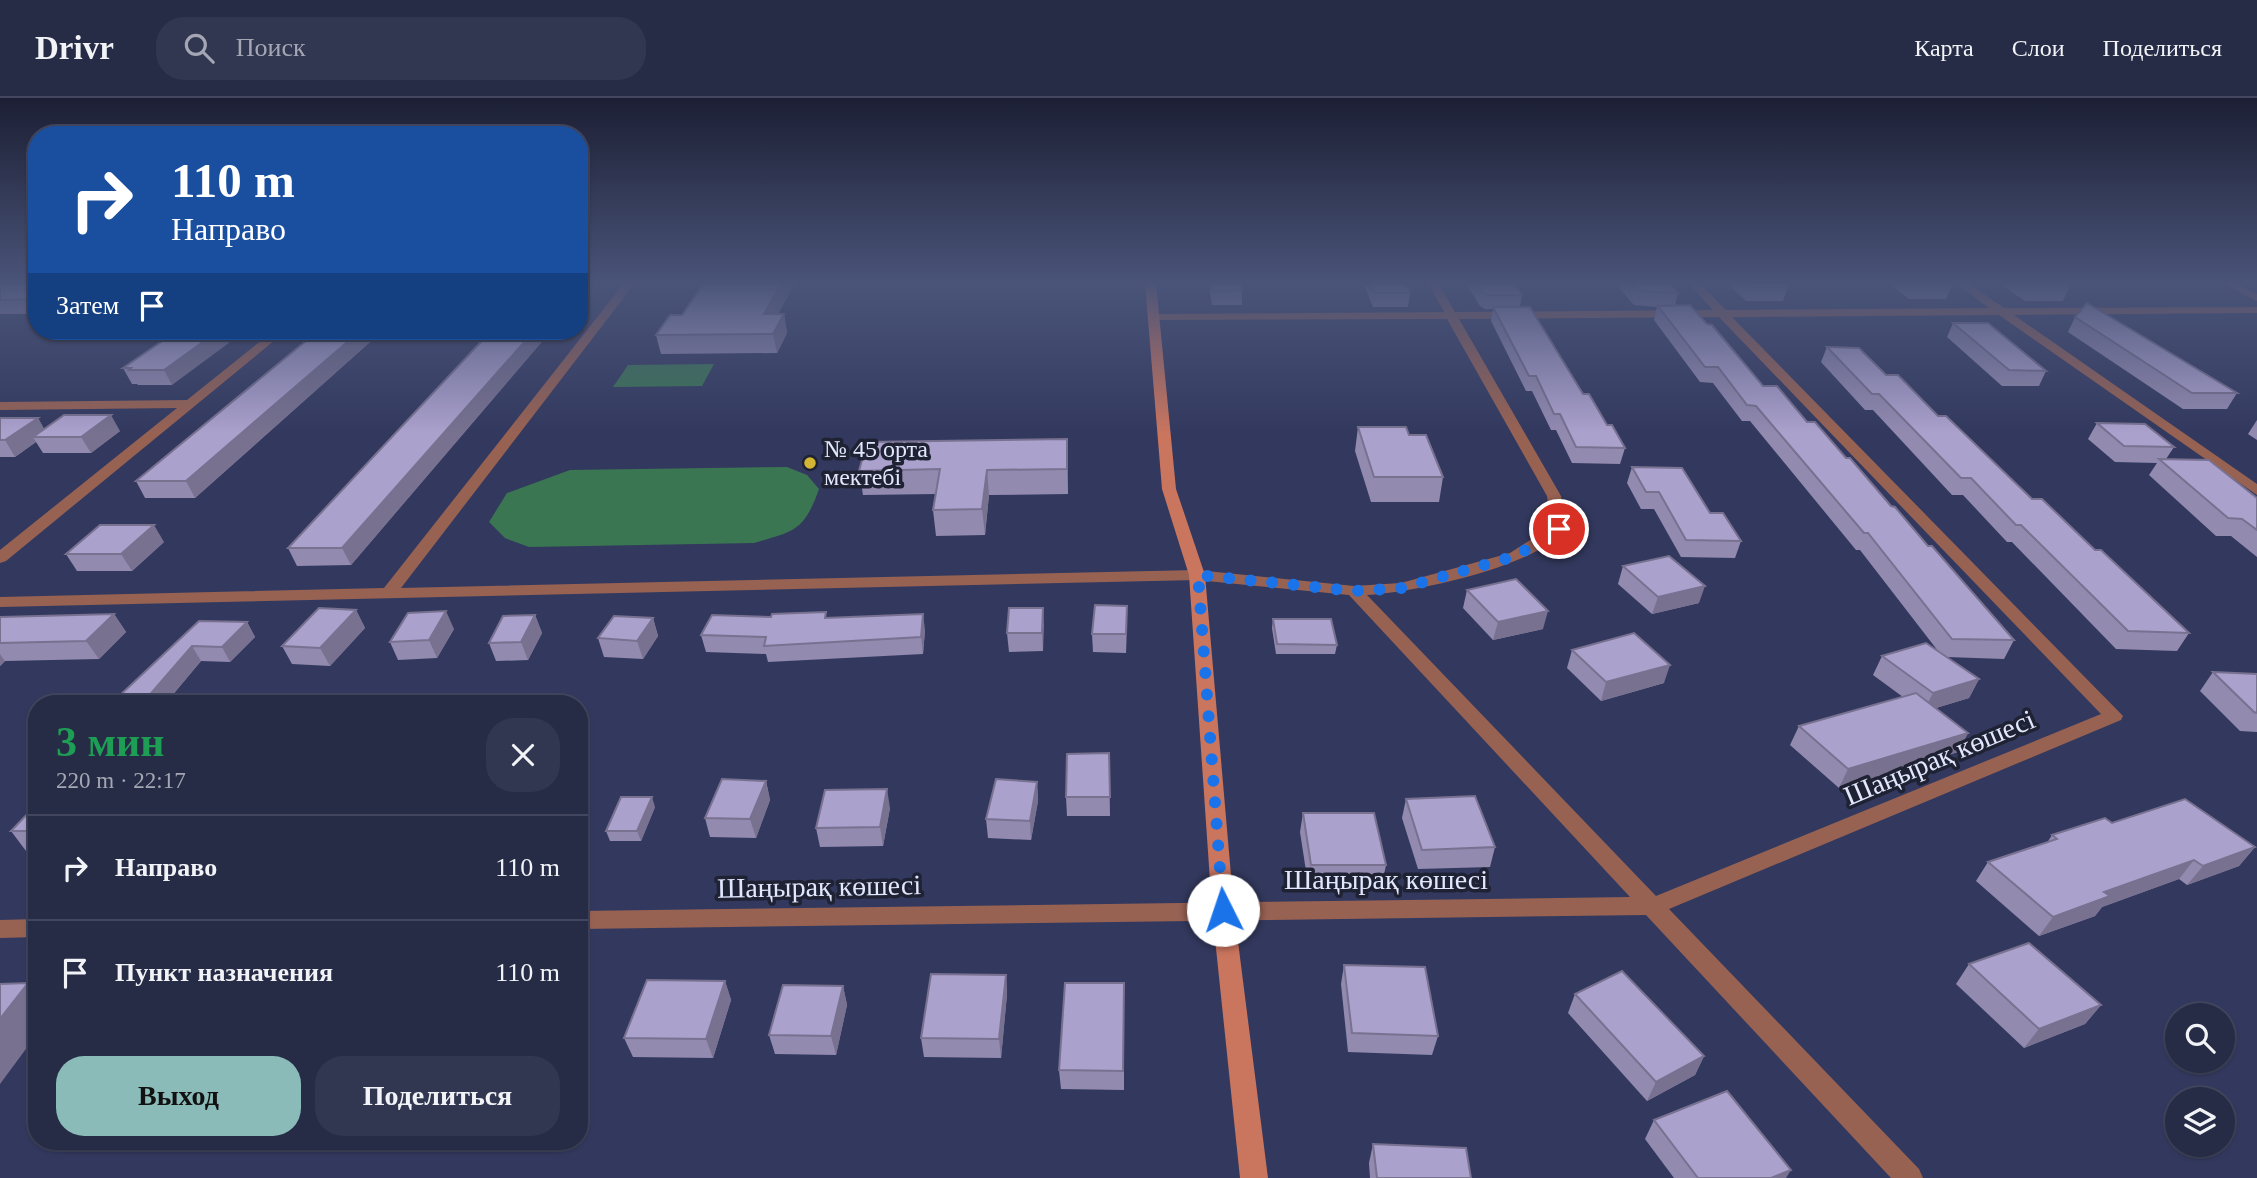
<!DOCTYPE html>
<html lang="ru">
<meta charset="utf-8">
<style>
:root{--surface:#262b46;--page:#323751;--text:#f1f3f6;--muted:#a4a7b3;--line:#42475f;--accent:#8bbbb9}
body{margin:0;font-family:Georgia,serif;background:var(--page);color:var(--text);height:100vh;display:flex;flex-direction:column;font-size:26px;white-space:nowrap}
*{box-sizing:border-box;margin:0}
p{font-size:23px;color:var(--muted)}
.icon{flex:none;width:38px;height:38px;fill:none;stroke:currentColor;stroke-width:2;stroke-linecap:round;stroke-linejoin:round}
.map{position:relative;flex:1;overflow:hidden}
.sheet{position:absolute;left:28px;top:597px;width:560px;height:455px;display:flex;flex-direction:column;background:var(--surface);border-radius:28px;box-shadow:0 2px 5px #0004,0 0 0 2px var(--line)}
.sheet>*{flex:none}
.hud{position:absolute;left:28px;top:28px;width:560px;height:214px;border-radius:28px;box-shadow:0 2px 5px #0004,0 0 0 2px var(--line);background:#1a4fa0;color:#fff;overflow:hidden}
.controls{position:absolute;left:2165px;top:905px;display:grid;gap:14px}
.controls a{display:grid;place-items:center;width:70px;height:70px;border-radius:50%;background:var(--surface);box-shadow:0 2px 5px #0004,0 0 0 2px var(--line);font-size:35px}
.pin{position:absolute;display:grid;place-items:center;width:60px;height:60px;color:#fff;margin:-30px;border:4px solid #fff;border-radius:50%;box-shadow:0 2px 7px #0007}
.me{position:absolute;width:77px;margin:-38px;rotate:356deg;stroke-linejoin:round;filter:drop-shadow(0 0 5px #0008)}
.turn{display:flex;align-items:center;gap:24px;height:147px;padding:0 28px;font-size:32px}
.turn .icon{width:91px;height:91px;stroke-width:2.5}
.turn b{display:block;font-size:49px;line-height:60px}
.then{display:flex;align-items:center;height:66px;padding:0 28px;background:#0003;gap:14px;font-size:26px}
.round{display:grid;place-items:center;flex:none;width:74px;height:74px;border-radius:28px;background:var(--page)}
.headline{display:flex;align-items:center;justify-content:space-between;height:119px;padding:0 28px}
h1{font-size:42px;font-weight:700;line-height:52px;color:#1e9e55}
.button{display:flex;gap:14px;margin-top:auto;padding:14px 28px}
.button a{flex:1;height:80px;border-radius:28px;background:var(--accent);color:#111;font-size:28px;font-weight:700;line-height:80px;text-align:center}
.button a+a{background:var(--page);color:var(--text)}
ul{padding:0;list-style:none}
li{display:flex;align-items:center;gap:21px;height:105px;padding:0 28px;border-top:2px solid var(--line)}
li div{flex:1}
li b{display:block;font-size:26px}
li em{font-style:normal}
header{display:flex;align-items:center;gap:42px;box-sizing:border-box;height:98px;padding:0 35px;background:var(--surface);border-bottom:2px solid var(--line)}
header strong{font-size:33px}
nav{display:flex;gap:38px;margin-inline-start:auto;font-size:24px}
.search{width:490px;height:63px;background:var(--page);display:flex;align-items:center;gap:18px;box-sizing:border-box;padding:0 24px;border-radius:28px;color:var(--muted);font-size:26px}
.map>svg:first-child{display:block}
.green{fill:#3b7653}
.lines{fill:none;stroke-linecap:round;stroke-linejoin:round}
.street{fill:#986253;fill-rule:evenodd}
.secondary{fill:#ca755e;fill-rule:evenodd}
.wall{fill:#938ab0}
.shaded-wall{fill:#787190}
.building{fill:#aba1cd;stroke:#787190;stroke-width:2}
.route{stroke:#1a73e8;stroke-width:12;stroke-dasharray:0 21.6}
.poi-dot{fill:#d4b635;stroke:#1f2233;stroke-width:2.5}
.labels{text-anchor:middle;stroke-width:7;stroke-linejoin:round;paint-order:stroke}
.poi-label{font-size:24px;fill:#e2e7fe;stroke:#1f2233;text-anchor:start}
.near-street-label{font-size:28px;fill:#e2e7fe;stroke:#1f2233}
</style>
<header>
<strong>Drivr</strong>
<div class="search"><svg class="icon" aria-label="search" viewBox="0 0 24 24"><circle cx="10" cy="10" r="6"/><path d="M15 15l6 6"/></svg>Поиск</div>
<nav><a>Карта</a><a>Слои</a><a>Поделиться</a></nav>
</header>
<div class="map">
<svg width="2257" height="1080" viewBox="0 0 2257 1080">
<rect width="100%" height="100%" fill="#33395e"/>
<g class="green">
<path d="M714,266L702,288L613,289L628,267Z"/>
<path d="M787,369L807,377L819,391C804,433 795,433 754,445L529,449L505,440L489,424L507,395L570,372Z"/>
</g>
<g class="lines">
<g class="street">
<path d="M624,185H635L401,490L1197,472L1354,488L1401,485L1510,455L1551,429L1547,398L1447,221L1153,222L1147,219L1153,216L1444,214L1428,185H1438L1455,214L1713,212L1688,185H1699L1726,212L1989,210L1956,185H1968L2004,210L2257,209V215L2014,217L2257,386V397L1999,217L1732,219L2123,618L2121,622L1669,811L1919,1071L1923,1080H1891L1646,817L579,831V813L1630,799L1349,497L1197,482L0,509V499L384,490ZM1719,219L2101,616L1656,798L1367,497C1417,494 1534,469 1567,431L1561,398L1459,221Z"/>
<path d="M2222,185H2236L2257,196V203Z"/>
<path d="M273,233H286L6,463L0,465V452L177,310L0,312V304L187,302Z"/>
<path d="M37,821V839L0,840V822Z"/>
</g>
<path class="secondary" d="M1145,185H1156L1176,391L1205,477L1234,812L1268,1080H1240L1212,812L1189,477L1162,391Z"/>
</g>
<g class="wall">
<rect x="0" y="185" width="37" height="31"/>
<path d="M1209,185H1241L1242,192V207H1212Z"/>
<path d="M1360,185H1405L1410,195L1408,209H1373L1364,187H1361Z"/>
<path d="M1466,185H1514L1522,197L1520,209L1583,296L1625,350L1620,366L1572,365L1556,332H1551L1532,293H1526L1491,223L1493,211H1485L1480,208Z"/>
<path d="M1615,185H1669L1678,195L1675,208L1763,288L1807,324L1846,360L1928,448L2014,542L2004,561L1947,559L1979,581L1969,600L1936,610L1968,635L1958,654L1839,690L1790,647L1799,628L1903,599L1873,577L1882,558L1938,553L1860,452H1856L1750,323H1742L1713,285L1700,284L1654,222L1657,209L1634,207Z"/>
<path d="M1727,185H1783L1788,189L1783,203H1746Z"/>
<path d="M1888,185H1949L1952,187L1946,201H1909Z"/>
<path d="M1999,185H2064L2070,188L2063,203H2025Z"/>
<path d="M778,216H784L787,235L777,255L661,256L656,237Z"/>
<path d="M2075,219L2237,295L2227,311H2183L2068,234Z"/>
<path d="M1953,225L2046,273L2039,288H2002L1947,239Z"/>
<path d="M177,233L172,287H138L137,286H132L123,270Z"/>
<path d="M491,233H551L351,467L297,468L288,450Z"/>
<path d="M378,234L379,236L195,400H145L136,383Z"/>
<path d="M1827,249L1886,277L1938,318L2032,401L2095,452L2189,535L2177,553L2116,551L2012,444H2007L1963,397H1952L1873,312H1865L1821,264Z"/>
<path d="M0,320H38L44,331L120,333L91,355H43L36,344L15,359H0Z"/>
<path d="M2257,322V342L2248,336Z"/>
<path d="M2097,325L2174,349L2166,361L2257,400V459L2231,438H2216L2149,377L2157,365L2115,364L2088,341Z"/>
<path d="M1358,329L1409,337L1443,379L1439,404H1371L1355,353Z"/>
<path d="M1068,365V396L989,397L985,437L936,438L933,412L936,396L863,397L859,373Z"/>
<path d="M1632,369L1710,415L1741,443L1735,460L1681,459L1654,411H1641L1627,385Z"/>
<path d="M164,444L132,473H77L66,456Z"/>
<path d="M1623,468L1699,505L1652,516L1618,486Z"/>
<path d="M1467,492L1543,531L1493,542L1463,510Z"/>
<path d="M1127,508L1126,555L1093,554L1092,536Z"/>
<path d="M1043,510V553L1009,554L1007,535Z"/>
<path d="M356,512L365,530L330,568L292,566L282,548Z"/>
<path d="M114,516L126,534L99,561L5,563L0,568V519Z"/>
<path d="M535,517L542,535L528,562L496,563L489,545Z"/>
<path d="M771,519L827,520L925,532L923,556L768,564L766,556L706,554L701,537Z"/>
<path d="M653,520L658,538L643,561L604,559L598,540Z"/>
<path d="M1273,521L1337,547L1335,556H1276L1272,530Z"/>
<path d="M199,523L247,524L255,539L230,564L201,563L165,606H121L117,600Z"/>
<path d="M454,531L437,560L398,562L390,544Z"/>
<path d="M1572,552L1664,585L1601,603L1567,570Z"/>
<path d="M2213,574L2257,576V634L2240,633L2200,593Z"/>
<path d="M1109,655L1110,718H1067L1066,699Z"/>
<path d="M766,683L770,702L756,740L710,739L705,720Z"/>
<path d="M1037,684L1038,703L1031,742L988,740L986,721Z"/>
<path d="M1406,701L1495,749L1490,769L1418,771L1402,720Z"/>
<path d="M37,706V752L26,753L11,733Z"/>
<path d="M655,709L641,743H610L606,733Z"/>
<path d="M890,710L883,748L820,749L816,730Z"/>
<path d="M1303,715L1386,767L1382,786H1308L1300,734Z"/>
<path d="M2112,725L2255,749L2239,768L2187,787L2179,781L2102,809L2095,818L2039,838L1976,783L1988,764L2047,745L2052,737Z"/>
<path d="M1969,866L2101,907L2085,926L2024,950L1956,886Z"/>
<path d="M1344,867L1438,938L1432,957L1348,954L1341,886Z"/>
<path d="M1006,877L1007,896L1001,960L924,959L921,940Z"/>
<path d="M725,883L731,902L713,960L633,959L624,940Z"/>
<path d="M1124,885V992L1061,991L1059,972Z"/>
<path d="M843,888L847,907L836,957L775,956L769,937Z"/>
<path d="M1575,896L1704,958L1695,977L1647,1003L1568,915Z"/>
<path d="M1654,1022L1786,1080H1674L1645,1041Z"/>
<path d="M1373,1046L1471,1080H1370L1369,1065Z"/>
</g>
<g class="shaded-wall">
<path d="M579,185H588L579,195Z"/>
<path d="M782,185H795L768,235L764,216Z"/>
<path d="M784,216L787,235L777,255L773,236Z"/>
<path d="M218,233H245L172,287L164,272Z"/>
<path d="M360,233H380L378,234L379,236L195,400L186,383Z"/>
<path d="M534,233H551L351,467L342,450Z"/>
<path d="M111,317L120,333L91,355L81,339Z"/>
<path d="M38,320L47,336L33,339L36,344L15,359L5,342Z"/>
<path d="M1067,341L1068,365V396L1067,371Z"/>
<path d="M987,372L989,397L985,437L982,411Z"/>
<path d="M154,427L164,444L132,473L121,456Z"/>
<path d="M1705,488L1699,505L1652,516L1658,499Z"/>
<path d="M1127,508V526L1126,555V536Z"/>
<path d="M1043,510L1044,528L1043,553L1042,535Z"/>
<path d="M356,512L365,530L330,568L320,550Z"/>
<path d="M446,513L454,531L437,560L429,542Z"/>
<path d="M1548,513L1543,531L1493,542L1498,524Z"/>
<path d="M114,516L126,534L99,561L86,543Z"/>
<path d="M923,516L925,532L923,556L921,539Z"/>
<path d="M535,517L542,535L528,562L521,544Z"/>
<path d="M653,520L658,538L643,561L637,543Z"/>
<path d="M247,524L255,539L230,564L222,549Z"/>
<path d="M192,548L201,563L165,606H151L147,600Z"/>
<path d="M0,556L5,563L0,568Z"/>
<path d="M1670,567L1664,585L1601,603L1606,584Z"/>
<path d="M1979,581L1969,600L1923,614L1933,595Z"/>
<path d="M1968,635L1958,654L1839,690L1848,671Z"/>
<path d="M766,683L770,702L756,740L750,721Z"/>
<path d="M1037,684L1038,703L1031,742L1030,723Z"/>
<path d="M887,691L890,710L883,748L880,729Z"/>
<path d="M652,699L655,709L641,743L637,733Z"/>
<path d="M2255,749L2239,768L2187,787L2203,768Z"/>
<path d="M2194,762L2179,781L2102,809L2095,818L2039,838L2053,819L2104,794Z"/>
<path d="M1006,877L1007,896L1001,960L999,941Z"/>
<path d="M725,883L731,902L713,960L706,941Z"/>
<path d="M28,885L37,895V936L0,986V921Z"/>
<path d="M843,888L847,907L836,957L831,938Z"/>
<path d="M2101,907L2085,926L2024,950L2039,931Z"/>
<path d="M1704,958L1695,977L1647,1003L1656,984Z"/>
<path d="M1791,1072L1786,1080H1771Z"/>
</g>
<g class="building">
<path d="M0,185H37V201L0,202Z"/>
<path d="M704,185H782L764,216H784L773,236L656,237L670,217H682Z"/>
<path d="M1211,185H1241L1242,192L1213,193Z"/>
<path d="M1371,185H1405L1410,195H1375Z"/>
<path d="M1477,185H1514L1522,197H1488L1482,194Z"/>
<path d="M1631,185H1669L1678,195L1638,193Z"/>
<path d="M1746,185H1783L1788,189H1750Z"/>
<path d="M1912,185H1949L1952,187H1915Z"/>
<path d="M2026,185H2064L2070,188L2032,189Z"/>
<path d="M2087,205L2237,295H2192L2075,219Z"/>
<path d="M1690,207L1707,226L1712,227L1763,288H1777L1807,324H1815L1846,360H1850L1891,408L1895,409L1928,448H1932L2014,542L1952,541L1868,435H1864L1756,308L1747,307L1718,269H1705L1658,208Z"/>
<path d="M1493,209H1530L1583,296H1589L1607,327H1612L1625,350L1576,349L1560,316H1554L1536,278H1529Z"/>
<path d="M1953,225H1988L2046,273L2009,272Z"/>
<path d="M177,233H218L164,272H129L131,270H123Z"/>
<path d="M318,233H360L186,383H136Z"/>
<path d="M491,233H534L342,450H288Z"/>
<path d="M1827,249L1859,250L1886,277H1898L1938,318H1946L2032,401H2042L2095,452H2101L2189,535L2128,533L2021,427H2016L1971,380H1961L1879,296H1872Z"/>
<path d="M64,317H111L81,339H33Z"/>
<path d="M0,320H38L5,342H0Z"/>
<path d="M2097,325L2145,326L2174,349L2124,348Z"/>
<path d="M1358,329H1406L1409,337H1426L1443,379H1374Z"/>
<path d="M1067,341V371L987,372L982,411L933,412L940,371L859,373L867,344Z"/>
<path d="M2159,361L2209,362L2257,400V432L2242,421L2228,420Z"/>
<path d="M1632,369L1682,370L1710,415H1723L1741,443L1686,442L1659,394H1646Z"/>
<path d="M100,427H154L121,456H66Z"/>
<path d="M1669,458L1705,488L1658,499L1623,468Z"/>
<path d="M1516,481L1548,513L1498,524L1467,492Z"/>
<path d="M1095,507L1127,508L1126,536H1092Z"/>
<path d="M319,510L356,512L320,550L282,548Z"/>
<path d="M1009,510H1043L1042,535H1007Z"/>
<path d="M446,513L429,542L390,544L408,515Z"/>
<path d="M826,514L825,520L923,516L921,539L764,548L766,539L701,537L712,517L771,519L772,516Z"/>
<path d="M114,516L86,543L0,545V519Z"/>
<path d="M535,517L521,544L489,545L503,518Z"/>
<path d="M614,518L653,520L637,543L598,540Z"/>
<path d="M1273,521H1331L1337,547L1277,546Z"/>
<path d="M199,523L247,524L222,549L192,548L147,600H117Z"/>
<path d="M1634,535L1670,567L1606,584L1572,552Z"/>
<path d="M1926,545L1979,581L1933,595L1882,558Z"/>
<path d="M2213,574L2257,576V615L2254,614Z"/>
<path d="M1916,595L1968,635L1848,671L1799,628Z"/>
<path d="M1109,655L1110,699H1066L1067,656Z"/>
<path d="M722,681L766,683L750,721L705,720Z"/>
<path d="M996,681L1037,684L1030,723L986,721Z"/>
<path d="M887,691L880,729L816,730L825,692Z"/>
<path d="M1475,698L1495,749L1422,752L1406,701Z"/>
<path d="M621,699H652L637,733H606Z"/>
<path d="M2185,701L2255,749L2203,768L2194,762L2104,794L2110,798L2053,819L1988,764L2057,741L2052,737L2105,720L2112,725Z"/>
<path d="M37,706V733H11Z"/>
<path d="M1303,715H1374L1386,767H1311Z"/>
<path d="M2029,845L2101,907L2039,931L1969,866Z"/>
<path d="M1344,867L1425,869L1438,938L1352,935Z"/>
<path d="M1622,873L1704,958L1656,984L1575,896Z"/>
<path d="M931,876L1006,877L999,941L921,940Z"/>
<path d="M647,882L725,883L706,941L624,940Z"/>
<path d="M28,885L0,921V886Z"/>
<path d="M1065,885H1124L1123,973L1059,972Z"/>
<path d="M783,887L843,888L831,938L769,937Z"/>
<path d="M1727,993L1791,1072L1771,1080H1698L1654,1022Z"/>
<path d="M1373,1046L1466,1050L1471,1080H1377Z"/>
</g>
<linearGradient id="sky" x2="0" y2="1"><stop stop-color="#1c1f34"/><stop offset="0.55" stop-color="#4a5479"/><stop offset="1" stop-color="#4a5479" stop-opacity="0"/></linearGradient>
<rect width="2257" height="336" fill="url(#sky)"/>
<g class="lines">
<path class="route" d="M1223,812L1198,477L1354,493L1402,490L1516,458L1559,431"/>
</g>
<circle class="poi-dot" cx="810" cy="365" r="7"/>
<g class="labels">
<g class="poi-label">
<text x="824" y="359">№ 45 орта<tspan x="824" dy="28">мектебі</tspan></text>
</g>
<g class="near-street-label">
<text transform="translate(1939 659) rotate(-23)" y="10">Шаңырақ көшесі</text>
<text x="1386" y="791">Шаңырақ көшесі</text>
<text transform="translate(819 788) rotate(-1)" y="10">Шаңырақ көшесі</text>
</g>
</g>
</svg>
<div class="controls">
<a><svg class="icon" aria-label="search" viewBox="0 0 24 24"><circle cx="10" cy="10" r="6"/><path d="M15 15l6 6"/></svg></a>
<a><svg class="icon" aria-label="layers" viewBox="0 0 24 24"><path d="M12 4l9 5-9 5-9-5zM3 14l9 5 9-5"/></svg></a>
</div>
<div class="pin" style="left:1559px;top:431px;background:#d93025"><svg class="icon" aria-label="arrive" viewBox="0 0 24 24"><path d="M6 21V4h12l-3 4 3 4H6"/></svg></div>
<svg class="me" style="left:1223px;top:812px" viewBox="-20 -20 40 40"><circle r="19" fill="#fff"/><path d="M0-13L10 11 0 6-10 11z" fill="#1a73e8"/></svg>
<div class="hud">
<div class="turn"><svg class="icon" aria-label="right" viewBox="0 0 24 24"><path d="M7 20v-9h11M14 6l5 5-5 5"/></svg><div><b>110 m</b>Направо</div></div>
<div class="then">Затем<svg class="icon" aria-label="arrive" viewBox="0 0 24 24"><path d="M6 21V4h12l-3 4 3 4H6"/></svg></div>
</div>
<section class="sheet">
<div class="headline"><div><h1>3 мин</h1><p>220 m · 22:17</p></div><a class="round"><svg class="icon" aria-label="close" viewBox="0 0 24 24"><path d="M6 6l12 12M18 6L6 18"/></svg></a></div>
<ul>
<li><svg class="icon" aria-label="right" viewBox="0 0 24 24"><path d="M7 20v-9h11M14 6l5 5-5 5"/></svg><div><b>Направо</b></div><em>110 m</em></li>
<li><svg class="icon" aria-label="arrive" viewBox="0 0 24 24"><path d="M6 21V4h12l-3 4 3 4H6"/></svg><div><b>Пункт назначения</b></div><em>110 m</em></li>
</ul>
<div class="button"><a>Выход</a><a>Поделиться</a></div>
</section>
</div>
